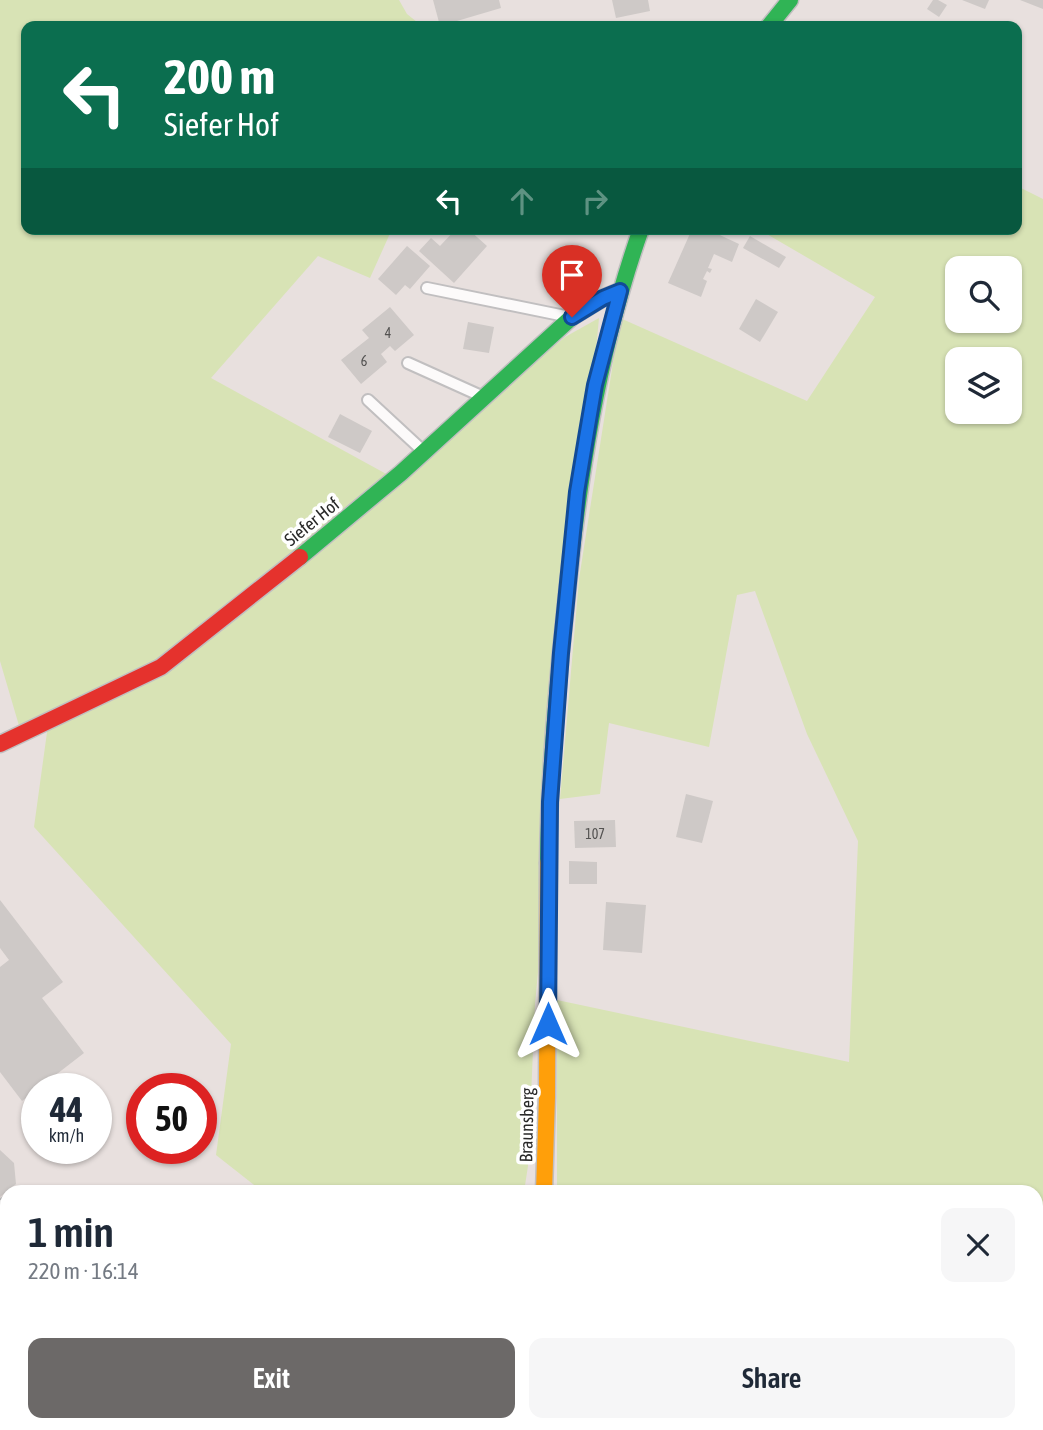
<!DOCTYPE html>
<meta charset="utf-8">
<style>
:root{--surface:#fff;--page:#f6f6f7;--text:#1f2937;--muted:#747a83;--accent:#6c6968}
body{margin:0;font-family:"Asap Condensed",sans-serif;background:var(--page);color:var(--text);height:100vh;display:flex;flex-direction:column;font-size:26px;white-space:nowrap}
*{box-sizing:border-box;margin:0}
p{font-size:23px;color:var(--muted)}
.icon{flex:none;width:38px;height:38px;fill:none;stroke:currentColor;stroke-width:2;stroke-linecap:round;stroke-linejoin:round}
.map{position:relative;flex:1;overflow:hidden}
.drawer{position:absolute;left:0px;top:1185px;width:1043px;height:247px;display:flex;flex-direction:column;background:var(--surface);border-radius:21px 21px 0 0;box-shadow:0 2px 5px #0004}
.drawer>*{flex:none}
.hud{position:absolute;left:21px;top:21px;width:1001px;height:214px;border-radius:14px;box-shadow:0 2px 5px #0004;background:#0b6e4f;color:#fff;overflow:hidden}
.controls{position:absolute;left:945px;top:256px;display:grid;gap:14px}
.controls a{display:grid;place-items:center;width:77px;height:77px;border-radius:14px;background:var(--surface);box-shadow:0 2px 5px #0004;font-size:35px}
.speed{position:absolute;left:21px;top:1073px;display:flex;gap:14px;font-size:35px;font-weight:700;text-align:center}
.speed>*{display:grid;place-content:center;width:91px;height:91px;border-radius:50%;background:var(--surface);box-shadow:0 2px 5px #0004;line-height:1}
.speed small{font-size:18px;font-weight:400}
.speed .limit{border:10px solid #d22;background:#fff;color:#111}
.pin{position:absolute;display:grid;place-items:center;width:60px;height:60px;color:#fff;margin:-72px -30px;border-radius:50% 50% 50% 0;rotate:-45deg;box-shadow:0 0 7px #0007}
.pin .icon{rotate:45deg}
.me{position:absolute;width:77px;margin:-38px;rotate:0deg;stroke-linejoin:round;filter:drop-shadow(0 0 5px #0008)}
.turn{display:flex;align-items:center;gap:24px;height:147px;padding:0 28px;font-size:32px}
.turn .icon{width:91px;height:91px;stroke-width:2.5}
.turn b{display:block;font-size:49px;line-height:60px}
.lanes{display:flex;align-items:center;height:66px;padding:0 28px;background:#0003;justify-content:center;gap:35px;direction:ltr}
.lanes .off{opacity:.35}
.round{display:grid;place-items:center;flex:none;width:74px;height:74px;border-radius:14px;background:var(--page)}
.headline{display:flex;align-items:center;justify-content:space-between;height:119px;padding:0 28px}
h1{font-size:42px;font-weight:600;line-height:52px}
.cta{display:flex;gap:14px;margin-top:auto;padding:14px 28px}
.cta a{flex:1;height:80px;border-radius:14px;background:var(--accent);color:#fff;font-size:28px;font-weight:600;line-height:80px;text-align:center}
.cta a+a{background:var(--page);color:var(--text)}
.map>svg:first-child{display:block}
.green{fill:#d8e3b5;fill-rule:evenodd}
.building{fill:#cec9c7}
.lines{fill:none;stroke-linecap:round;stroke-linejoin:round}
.lane-casing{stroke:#c1bfc0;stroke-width:14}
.fast-casing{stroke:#c1bfc0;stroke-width:19}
.slow-casing{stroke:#c1bfc0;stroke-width:19}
.jam-casing{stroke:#c1bfc0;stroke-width:19}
.lane{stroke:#fcfafa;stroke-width:10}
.fast{stroke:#30b455;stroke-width:16}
.slow{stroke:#ff9f0a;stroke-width:16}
.jam{stroke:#e5322d;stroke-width:16}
.route-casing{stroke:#114b97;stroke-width:18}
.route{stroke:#1a73e8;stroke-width:12}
.labels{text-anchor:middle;stroke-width:7;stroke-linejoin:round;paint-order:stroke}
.number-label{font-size:14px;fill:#535251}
.street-label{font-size:18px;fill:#292929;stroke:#fff}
</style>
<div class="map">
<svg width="1043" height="1430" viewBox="0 0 1043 1430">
<rect width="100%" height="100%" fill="#e8e0de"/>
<g class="green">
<path d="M0,0H399L407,14L422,26H26V229H392L370,278L318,256L211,378L390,476L158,663L20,729L0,661Z"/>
<path d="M1017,186L1043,199V1430H444L452,1424H1036V1192H557V1000L849,1062L858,841L807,734L755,591L737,595L709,747L609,723L600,794L560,799L579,579L620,318L807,401L875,297L758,229H1017ZM957,268H1010V320H957ZM957,359H1010V411H957Z"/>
<path d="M599,318L535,1004L528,1166L524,1192H263L216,1155L231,1044L34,827L48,725L164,671L565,337Z"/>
<path d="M0,1240L7,1245V1424H263L271,1430H0Z"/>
<path d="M290,1424H353V1425L339,1430H286Z"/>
</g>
<g class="building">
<path d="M433,0H499L501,8L440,26Z"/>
<path d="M612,0H648L650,11L616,18Z"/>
<path d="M933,0H938L947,5L939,17L927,9Z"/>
<path d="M962,0H989L985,9Z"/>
<path d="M1020,0H1043V9Z"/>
<path d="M456,229H468L487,246L454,283L419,251L431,238L440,246Z"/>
<path d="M692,229H707L739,244L732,262L714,254L708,268L712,269L710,273L707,271L703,279L707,281L701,297L668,283Z"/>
<path d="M750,236L786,257L779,268L743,248Z"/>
<path d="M407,246L430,266L410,289L405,285L396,295L378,279Z"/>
<path d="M756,299L778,312L760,342L739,329Z"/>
<path d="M390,307L414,335L395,351L390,346L381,354L387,362L361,384L341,360L369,338L362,330Z"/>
<path d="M468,322L494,327L489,353L463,349Z"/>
<path d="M340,414L372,431L360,453L328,437Z"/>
<path d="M686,794L713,801L702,843L676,837Z"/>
<path d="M615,820L616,847L575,848L574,821Z"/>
<path d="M569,861L597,862V884H569Z"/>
<path d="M0,900L63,982L42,998L84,1053L22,1101L0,1072V967L9,960L0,948Z"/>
<path d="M606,902L646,905L642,953L603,950Z"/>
<path d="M0,1150L14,1163L16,1184L0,1197Z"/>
</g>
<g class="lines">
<defs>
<g id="lane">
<path d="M427,288L565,316"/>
<path d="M408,363L479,395"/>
<path d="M368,400L422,450"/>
<path d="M0,1206L7,1202"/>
</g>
<g id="fast">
<path d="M769,26L790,0"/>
<path d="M300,557L401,473L572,317L603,298L620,291"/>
<path d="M548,863C549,779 556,696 565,613C578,482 597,354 641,229"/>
<path d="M398,1430L410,1424"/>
</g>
<path id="slow" d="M544,1192L547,1097L548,863"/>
<path id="jam" d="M0,744L161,667L300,557"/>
</defs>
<use href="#lane" class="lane-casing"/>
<use href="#fast" class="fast-casing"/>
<use href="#slow" class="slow-casing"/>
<use href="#jam" class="jam-casing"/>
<use href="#lane" class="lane"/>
<use href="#fast" class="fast"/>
<use href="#slow" class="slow"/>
<use href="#jam" class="jam"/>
</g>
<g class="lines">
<defs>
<path id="route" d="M548,1024L550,802L561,653L577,492L586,438L595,385L620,291L603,298L572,317"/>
</defs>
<use href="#route" class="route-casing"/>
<use href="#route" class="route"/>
</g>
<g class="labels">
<g class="number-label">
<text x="388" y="338">4</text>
<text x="364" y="366">6</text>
<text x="595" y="839">107</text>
</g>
<g class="street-label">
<text transform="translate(312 522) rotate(-39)" y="6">Siefer Hof</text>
<text transform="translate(527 1125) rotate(-89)" y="6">Braunsberg</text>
</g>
</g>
</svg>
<div class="controls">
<a><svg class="icon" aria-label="search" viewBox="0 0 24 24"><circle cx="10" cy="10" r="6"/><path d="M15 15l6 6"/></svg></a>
<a><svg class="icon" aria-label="layers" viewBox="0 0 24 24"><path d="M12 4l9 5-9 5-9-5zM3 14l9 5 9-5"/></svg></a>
</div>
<div class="speed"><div>44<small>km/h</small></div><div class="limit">50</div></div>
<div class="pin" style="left:572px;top:317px;background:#d93025"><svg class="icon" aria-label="arrive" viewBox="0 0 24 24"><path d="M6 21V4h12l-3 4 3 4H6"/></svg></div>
<svg class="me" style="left:548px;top:1024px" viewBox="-20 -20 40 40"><path d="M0-17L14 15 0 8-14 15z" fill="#1a73e8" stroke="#fff" stroke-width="4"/></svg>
<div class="hud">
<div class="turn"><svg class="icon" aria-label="left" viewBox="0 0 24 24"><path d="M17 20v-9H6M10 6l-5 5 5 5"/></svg><div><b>200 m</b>Siefer Hof</div></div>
<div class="lanes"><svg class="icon" aria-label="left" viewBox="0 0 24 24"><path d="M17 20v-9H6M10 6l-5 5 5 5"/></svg><svg class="icon off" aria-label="ahead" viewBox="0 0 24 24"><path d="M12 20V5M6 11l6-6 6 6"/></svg><svg class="icon off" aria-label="right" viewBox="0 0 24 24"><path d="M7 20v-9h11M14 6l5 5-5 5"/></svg></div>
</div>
<section class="drawer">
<div class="headline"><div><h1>1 min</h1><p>220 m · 16:14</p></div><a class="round"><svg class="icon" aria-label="close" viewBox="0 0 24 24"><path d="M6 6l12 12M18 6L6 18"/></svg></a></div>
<div class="cta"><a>Exit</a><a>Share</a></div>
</section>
</div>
